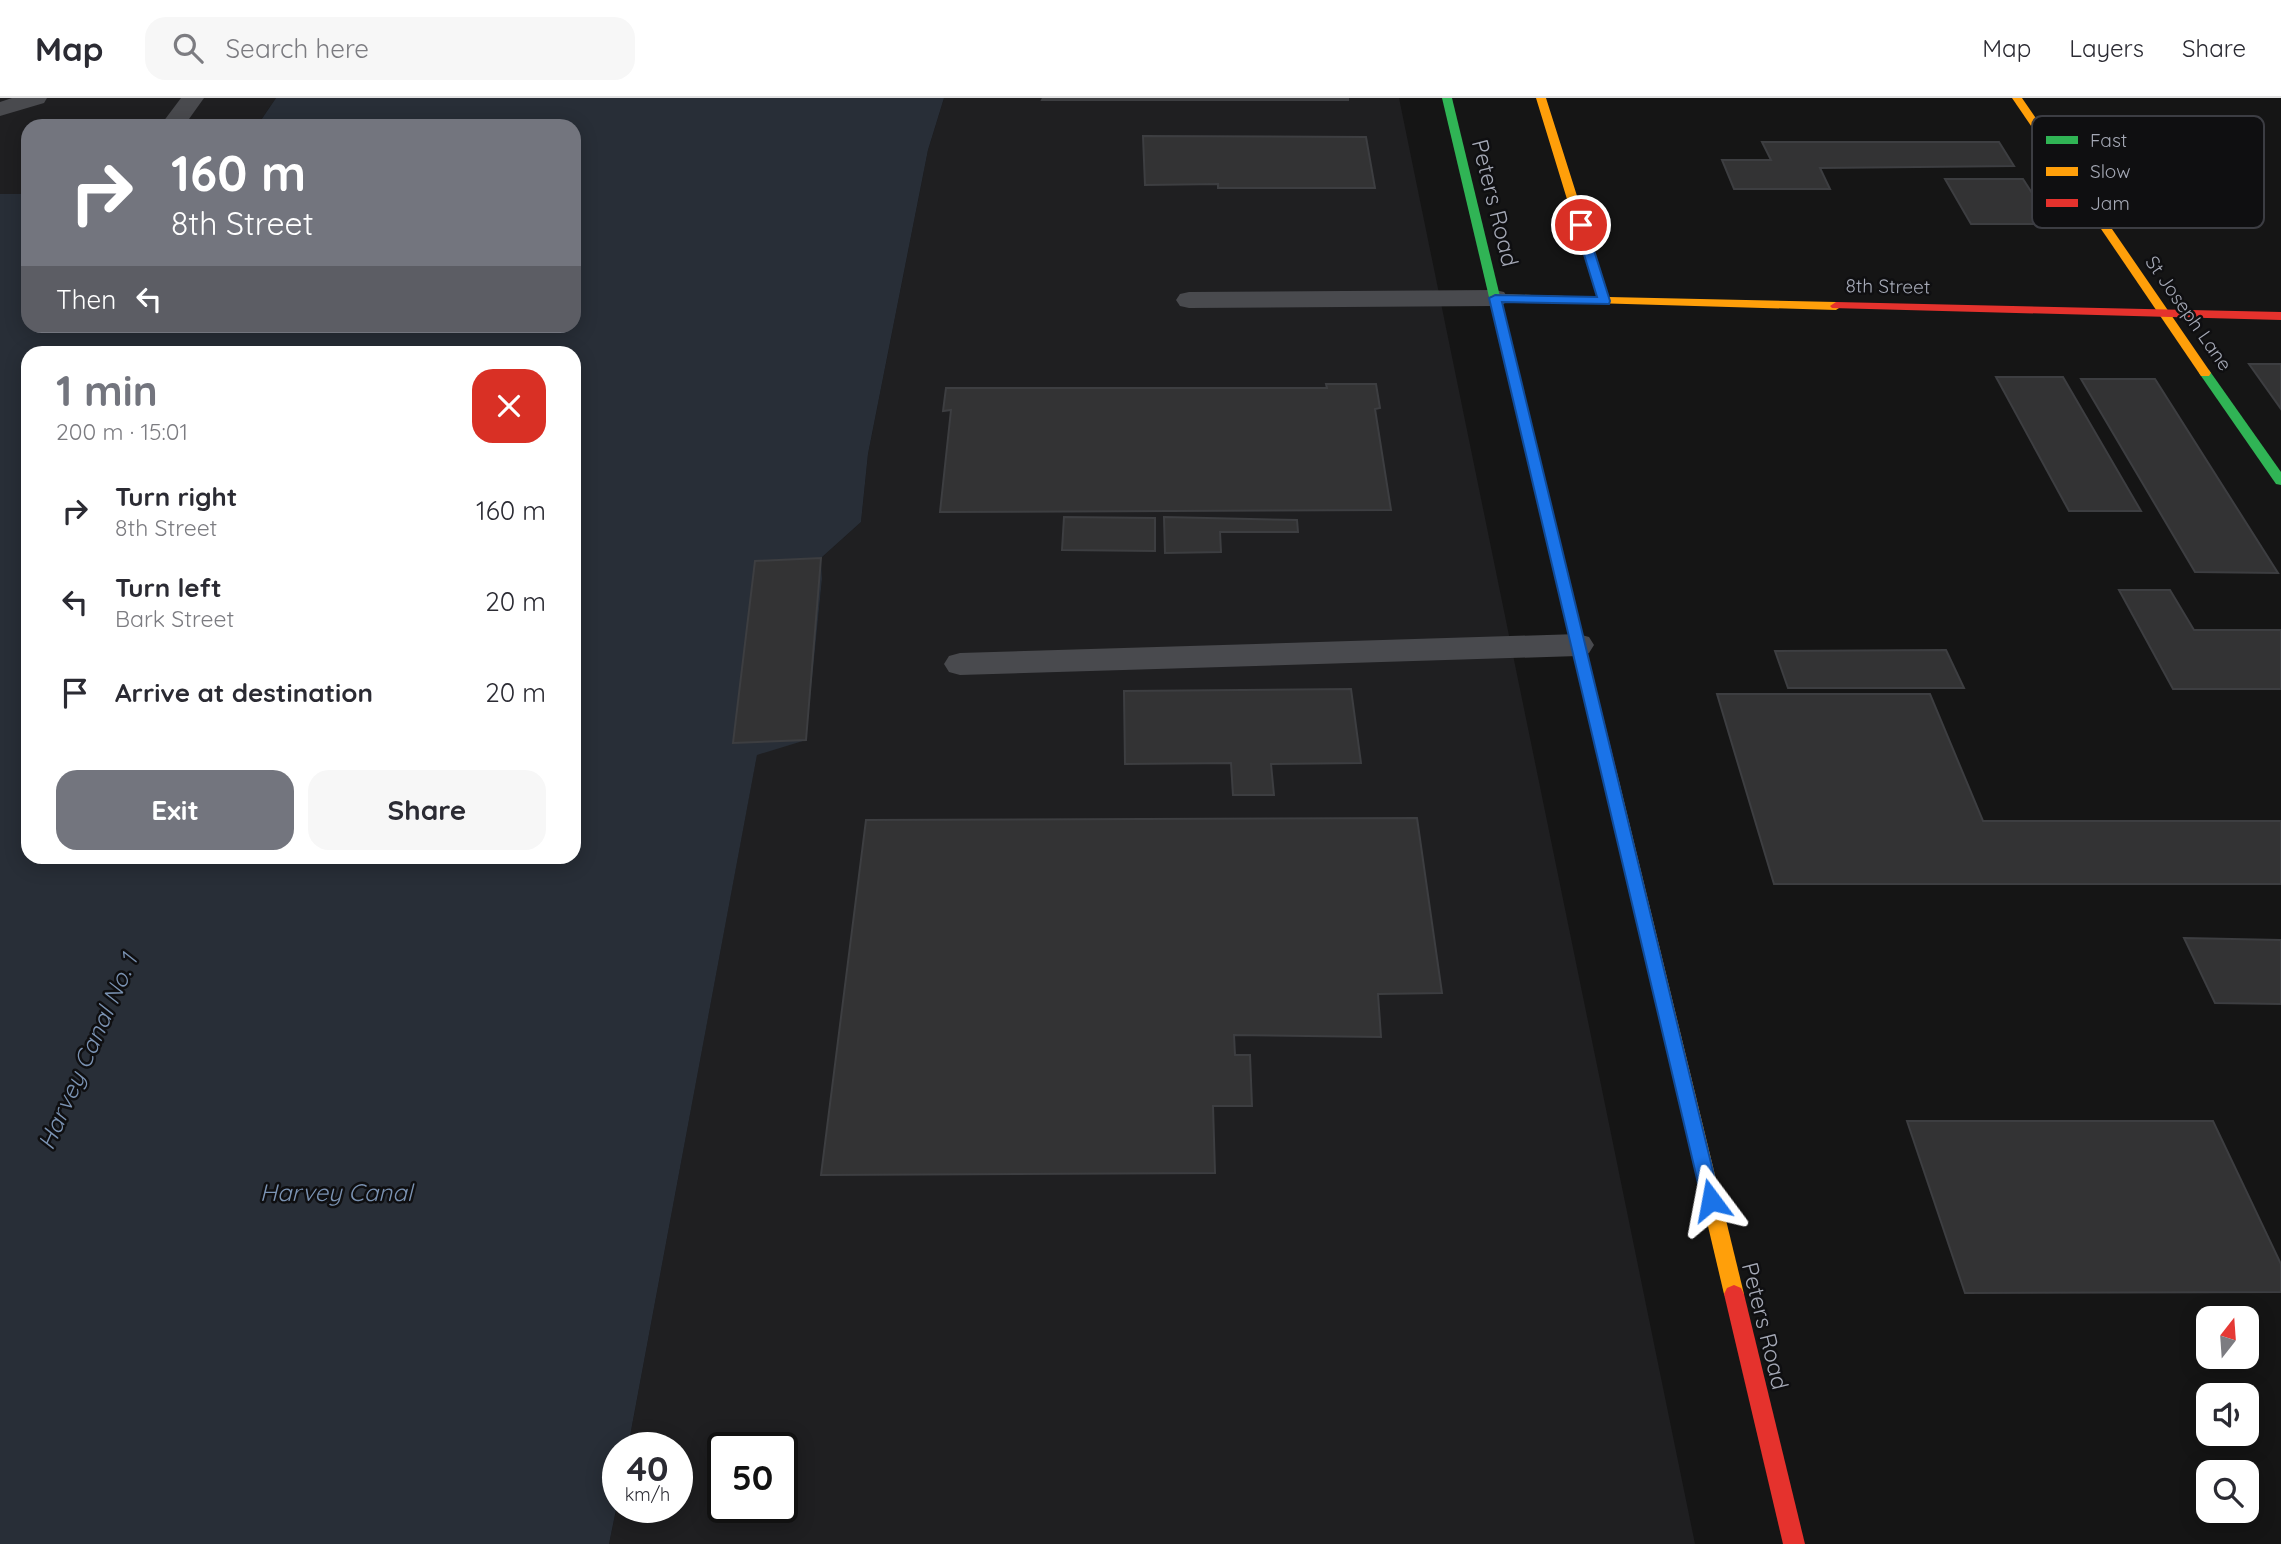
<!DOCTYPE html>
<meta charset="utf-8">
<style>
:root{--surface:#fff;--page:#f7f7f7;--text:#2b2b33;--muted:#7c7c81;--line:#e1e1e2;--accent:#73757e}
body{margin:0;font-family:Quicksand,sans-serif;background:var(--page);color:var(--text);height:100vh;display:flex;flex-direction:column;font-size:26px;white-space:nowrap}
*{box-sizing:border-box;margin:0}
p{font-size:23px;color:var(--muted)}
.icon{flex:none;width:38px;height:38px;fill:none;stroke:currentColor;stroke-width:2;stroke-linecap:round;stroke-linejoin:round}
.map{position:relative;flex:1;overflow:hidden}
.side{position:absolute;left:21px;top:248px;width:560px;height:518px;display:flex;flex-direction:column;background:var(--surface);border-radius:21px;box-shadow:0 4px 18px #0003}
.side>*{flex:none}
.banner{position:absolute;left:21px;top:21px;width:560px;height:214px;border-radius:21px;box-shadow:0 4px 18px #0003;background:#73757e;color:#fff;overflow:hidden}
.needle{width:46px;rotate:17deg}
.buttons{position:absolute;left:2196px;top:1208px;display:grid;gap:14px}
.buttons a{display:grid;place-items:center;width:63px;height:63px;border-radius:14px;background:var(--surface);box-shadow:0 4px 18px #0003;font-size:35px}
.speed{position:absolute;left:602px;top:1334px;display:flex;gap:14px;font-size:35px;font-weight:700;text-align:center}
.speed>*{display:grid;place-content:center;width:91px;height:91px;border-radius:50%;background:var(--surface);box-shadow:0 4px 18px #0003;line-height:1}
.speed small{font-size:18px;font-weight:400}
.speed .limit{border:4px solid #111;border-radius:10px;background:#fff;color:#111}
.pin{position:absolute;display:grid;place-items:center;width:60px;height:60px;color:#fff;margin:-30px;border:4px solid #fff;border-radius:50%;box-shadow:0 2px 7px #0007}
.me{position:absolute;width:77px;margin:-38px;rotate:347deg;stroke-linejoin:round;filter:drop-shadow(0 0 5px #0008)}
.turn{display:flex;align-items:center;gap:24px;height:147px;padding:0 35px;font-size:32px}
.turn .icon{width:91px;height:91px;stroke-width:2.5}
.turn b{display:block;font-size:49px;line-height:60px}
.then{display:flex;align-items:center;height:66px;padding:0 35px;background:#0003;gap:14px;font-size:26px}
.round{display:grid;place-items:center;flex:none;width:74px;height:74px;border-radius:21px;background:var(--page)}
.summary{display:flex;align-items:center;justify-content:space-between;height:119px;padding:0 35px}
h1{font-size:42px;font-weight:800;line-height:52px;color:var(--accent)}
.primary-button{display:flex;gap:14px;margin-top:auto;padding:14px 35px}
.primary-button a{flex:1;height:80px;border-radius:21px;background:var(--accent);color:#fff;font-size:28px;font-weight:800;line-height:80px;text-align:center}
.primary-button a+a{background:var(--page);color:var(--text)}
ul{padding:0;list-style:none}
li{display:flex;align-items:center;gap:21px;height:91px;padding:0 35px}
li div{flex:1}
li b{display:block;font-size:26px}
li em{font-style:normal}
header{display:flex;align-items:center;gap:42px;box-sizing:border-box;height:98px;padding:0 35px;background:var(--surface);border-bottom:2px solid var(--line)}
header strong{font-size:33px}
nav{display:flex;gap:38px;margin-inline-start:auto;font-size:24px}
.search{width:490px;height:63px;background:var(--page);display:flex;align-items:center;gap:18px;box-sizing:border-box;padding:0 24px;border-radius:21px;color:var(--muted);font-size:26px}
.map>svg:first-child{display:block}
.built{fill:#1f1f21;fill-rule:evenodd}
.water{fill:#282e37;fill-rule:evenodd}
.building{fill:#333334;stroke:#3d3e41;stroke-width:2}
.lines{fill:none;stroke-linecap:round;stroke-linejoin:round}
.lane{fill:#494a4e;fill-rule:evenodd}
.fast{fill:#30b455;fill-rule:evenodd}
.slow{fill:#ff9f0a;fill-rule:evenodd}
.jam{fill:#e5322d;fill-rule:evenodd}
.route{fill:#1a73e8;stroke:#114b97;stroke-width:2}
.labels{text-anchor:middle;stroke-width:5;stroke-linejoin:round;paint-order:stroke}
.far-street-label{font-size:19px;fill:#a5a9b6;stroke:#0f0f11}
.street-label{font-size:23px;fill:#a5a9b6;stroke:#0f0f11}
.water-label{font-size:24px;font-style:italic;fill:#7b93b3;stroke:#0f0f11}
.key{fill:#0f0f11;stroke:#3c3d43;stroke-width:2}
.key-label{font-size:19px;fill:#a5a9b6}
</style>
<header>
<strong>Map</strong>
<div class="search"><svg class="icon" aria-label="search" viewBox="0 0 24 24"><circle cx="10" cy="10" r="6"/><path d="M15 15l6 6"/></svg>Search here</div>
<nav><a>Map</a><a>Layers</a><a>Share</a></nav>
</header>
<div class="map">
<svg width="2281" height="1446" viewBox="0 0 2281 1446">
<rect width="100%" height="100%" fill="#151515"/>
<g class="built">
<path d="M0,0H276L257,28H28V96H0Z"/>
<path d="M944,0H1399L1695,1446H609L618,1402V1409H677V1349H628L757,656L806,641L822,481L821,460L861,424L868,356L928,52ZM723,1349H782V1409H723Z"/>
</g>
<path class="water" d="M276,0H944L928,52L868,356L861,424L821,460L822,481L806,642L757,657L628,1349H618V1402L609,1446H0V96H28V228H574V28H257ZM28,256H574V760H28Z"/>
<g class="building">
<path d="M1043,0H1348V2H1042Z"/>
<path d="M1143,38L1366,39L1375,90H1218V86L1145,87Z"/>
<path d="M1762,44H1999L2014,68L1820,70L1830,91H1734L1722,62H1771Z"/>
<path d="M1945,81H2023L2052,126H1971Z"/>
<path d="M2249,266H2281V311Z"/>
<path d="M1996,279H2063L2141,413H2069Z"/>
<path d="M2081,281H2155L2278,475L2195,474Z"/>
<path d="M1326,286H1376L1380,310L1375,311L1391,412L940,414L951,312L943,313L946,290H1327Z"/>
<path d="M1064,419L1155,420V453L1062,452Z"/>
<path d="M1164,419L1297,422L1298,434H1220L1221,454L1165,455Z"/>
<path d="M821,460L806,642L733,645L755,463Z"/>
<path d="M2119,492H2170L2194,532H2281V591H2173Z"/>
<path d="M1946,552L1964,590H1788L1775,553Z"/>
<path d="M1351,591L1361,665L1271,666L1274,697H1233L1231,665L1125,666L1124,593Z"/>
<path d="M1717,596H1930L1983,723H2281V786H1774Z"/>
<path d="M1417,720L1442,895L1378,896L1381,939L1234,937L1235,957H1250L1252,1008H1213L1215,1075L821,1077L866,722Z"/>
<path d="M2184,840L2281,842V906L2215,905Z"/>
<path d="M1907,1023H2213L2281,1166V1194L1965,1195Z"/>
</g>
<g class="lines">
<g class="lane">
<path d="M12,0H47L44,5L0,18V4Z"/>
<path d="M181,0H204L184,28H160Z"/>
<path d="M1495,192L1504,194L1508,200L1504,206L1495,208L1189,210L1180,208L1176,202L1180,196L1189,194Z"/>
<path d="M1578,536L1589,539L1594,547L1589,555L1578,558L960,577L949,574L944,566L949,558L960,555Z"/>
</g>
<g class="fast">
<path d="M1442,0H1452L1535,343L1534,346H1524L1523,343Z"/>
<path d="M2205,271L2209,272L2281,374V387L2276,386L2199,275Z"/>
</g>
<g class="slow">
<path d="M1536,0H1546L1609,199L1836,204L1842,208L1836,212L1491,202V198L1495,196L1597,199Z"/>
<path d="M2012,0H2022L2211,275L2209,278H2201Z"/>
<path d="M1609,669L1617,675L1744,1196L1741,1202L1734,1205L1727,1202L1724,1196L1601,675Z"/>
</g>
<g class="jam">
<path d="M1836,204L2281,214V222L1832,210L1830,208Z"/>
<path d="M1529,339L1535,343L1617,675L1609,681L1601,675L1523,343Z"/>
<path d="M1734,1187L1741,1190L1744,1196L1805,1446H1783L1724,1196L1727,1190Z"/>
</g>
</g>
<path class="route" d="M1577,124L1586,127L1610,203L1609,206L1502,204L1720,1102L1718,1108L1711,1111L1704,1108L1702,1102L1489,200L1495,197L1597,199L1575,127Z"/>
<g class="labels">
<g class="far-street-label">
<text transform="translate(1888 188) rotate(1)" y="7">8th Street</text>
<text transform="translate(2189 215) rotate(55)" y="7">St Joseph Lane</text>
</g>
<g class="street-label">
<text transform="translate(1495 105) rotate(76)" y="8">Peters Road</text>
<text transform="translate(1765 1228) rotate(76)" y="8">Peters Road</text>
</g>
<g class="water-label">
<text transform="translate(88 954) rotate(-66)" y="8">Harvey Canal No. 1</text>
<text x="336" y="1103">Harvey Canal</text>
</g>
</g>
<rect x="2032" y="18" width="232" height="112" rx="10" class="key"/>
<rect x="2046" y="38" width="32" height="8" fill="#30b455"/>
<rect x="2046" y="69" width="32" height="9" fill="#ff9f0a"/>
<rect x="2046" y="101" width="32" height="8" fill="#e5322d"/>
<g class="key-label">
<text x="2090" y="49">Fast</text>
<text x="2090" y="80">Slow</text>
<text x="2090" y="112">Jam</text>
</g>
</svg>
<div class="buttons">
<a><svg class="needle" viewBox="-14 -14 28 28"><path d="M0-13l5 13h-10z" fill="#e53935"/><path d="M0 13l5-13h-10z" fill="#7c7c81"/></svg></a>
<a><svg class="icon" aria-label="sound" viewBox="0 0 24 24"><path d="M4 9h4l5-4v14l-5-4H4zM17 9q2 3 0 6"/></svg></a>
<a><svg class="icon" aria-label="search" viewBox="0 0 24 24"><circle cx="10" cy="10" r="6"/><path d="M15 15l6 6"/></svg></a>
</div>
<div class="speed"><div>40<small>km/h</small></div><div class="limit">50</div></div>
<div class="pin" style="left:1581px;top:127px;background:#d93025"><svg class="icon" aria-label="arrive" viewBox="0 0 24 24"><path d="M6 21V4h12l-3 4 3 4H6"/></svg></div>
<svg class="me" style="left:1711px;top:1102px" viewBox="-20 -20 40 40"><path d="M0-17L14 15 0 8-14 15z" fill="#1a73e8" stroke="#fff" stroke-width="4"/></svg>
<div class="banner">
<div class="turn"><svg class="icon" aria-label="right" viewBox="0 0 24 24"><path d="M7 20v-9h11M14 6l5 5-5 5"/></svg><div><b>160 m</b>8th Street</div></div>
<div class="then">Then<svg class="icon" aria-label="left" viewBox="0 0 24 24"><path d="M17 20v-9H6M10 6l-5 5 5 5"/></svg></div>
</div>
<section class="side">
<div class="summary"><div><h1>1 min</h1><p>200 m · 15:01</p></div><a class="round" style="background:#d93025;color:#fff"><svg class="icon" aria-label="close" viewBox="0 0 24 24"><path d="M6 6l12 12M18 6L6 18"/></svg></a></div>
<ul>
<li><svg class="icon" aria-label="right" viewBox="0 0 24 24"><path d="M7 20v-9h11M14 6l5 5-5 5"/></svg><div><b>Turn right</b><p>8th Street</p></div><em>160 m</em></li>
<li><svg class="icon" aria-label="left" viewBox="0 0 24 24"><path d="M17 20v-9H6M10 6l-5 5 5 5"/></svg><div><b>Turn left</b><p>Bark Street</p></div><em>20 m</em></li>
<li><svg class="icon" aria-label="arrive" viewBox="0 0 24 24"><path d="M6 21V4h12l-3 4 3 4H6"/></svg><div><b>Arrive at destination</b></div><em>20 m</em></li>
</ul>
<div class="primary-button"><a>Exit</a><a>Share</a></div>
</section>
</div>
